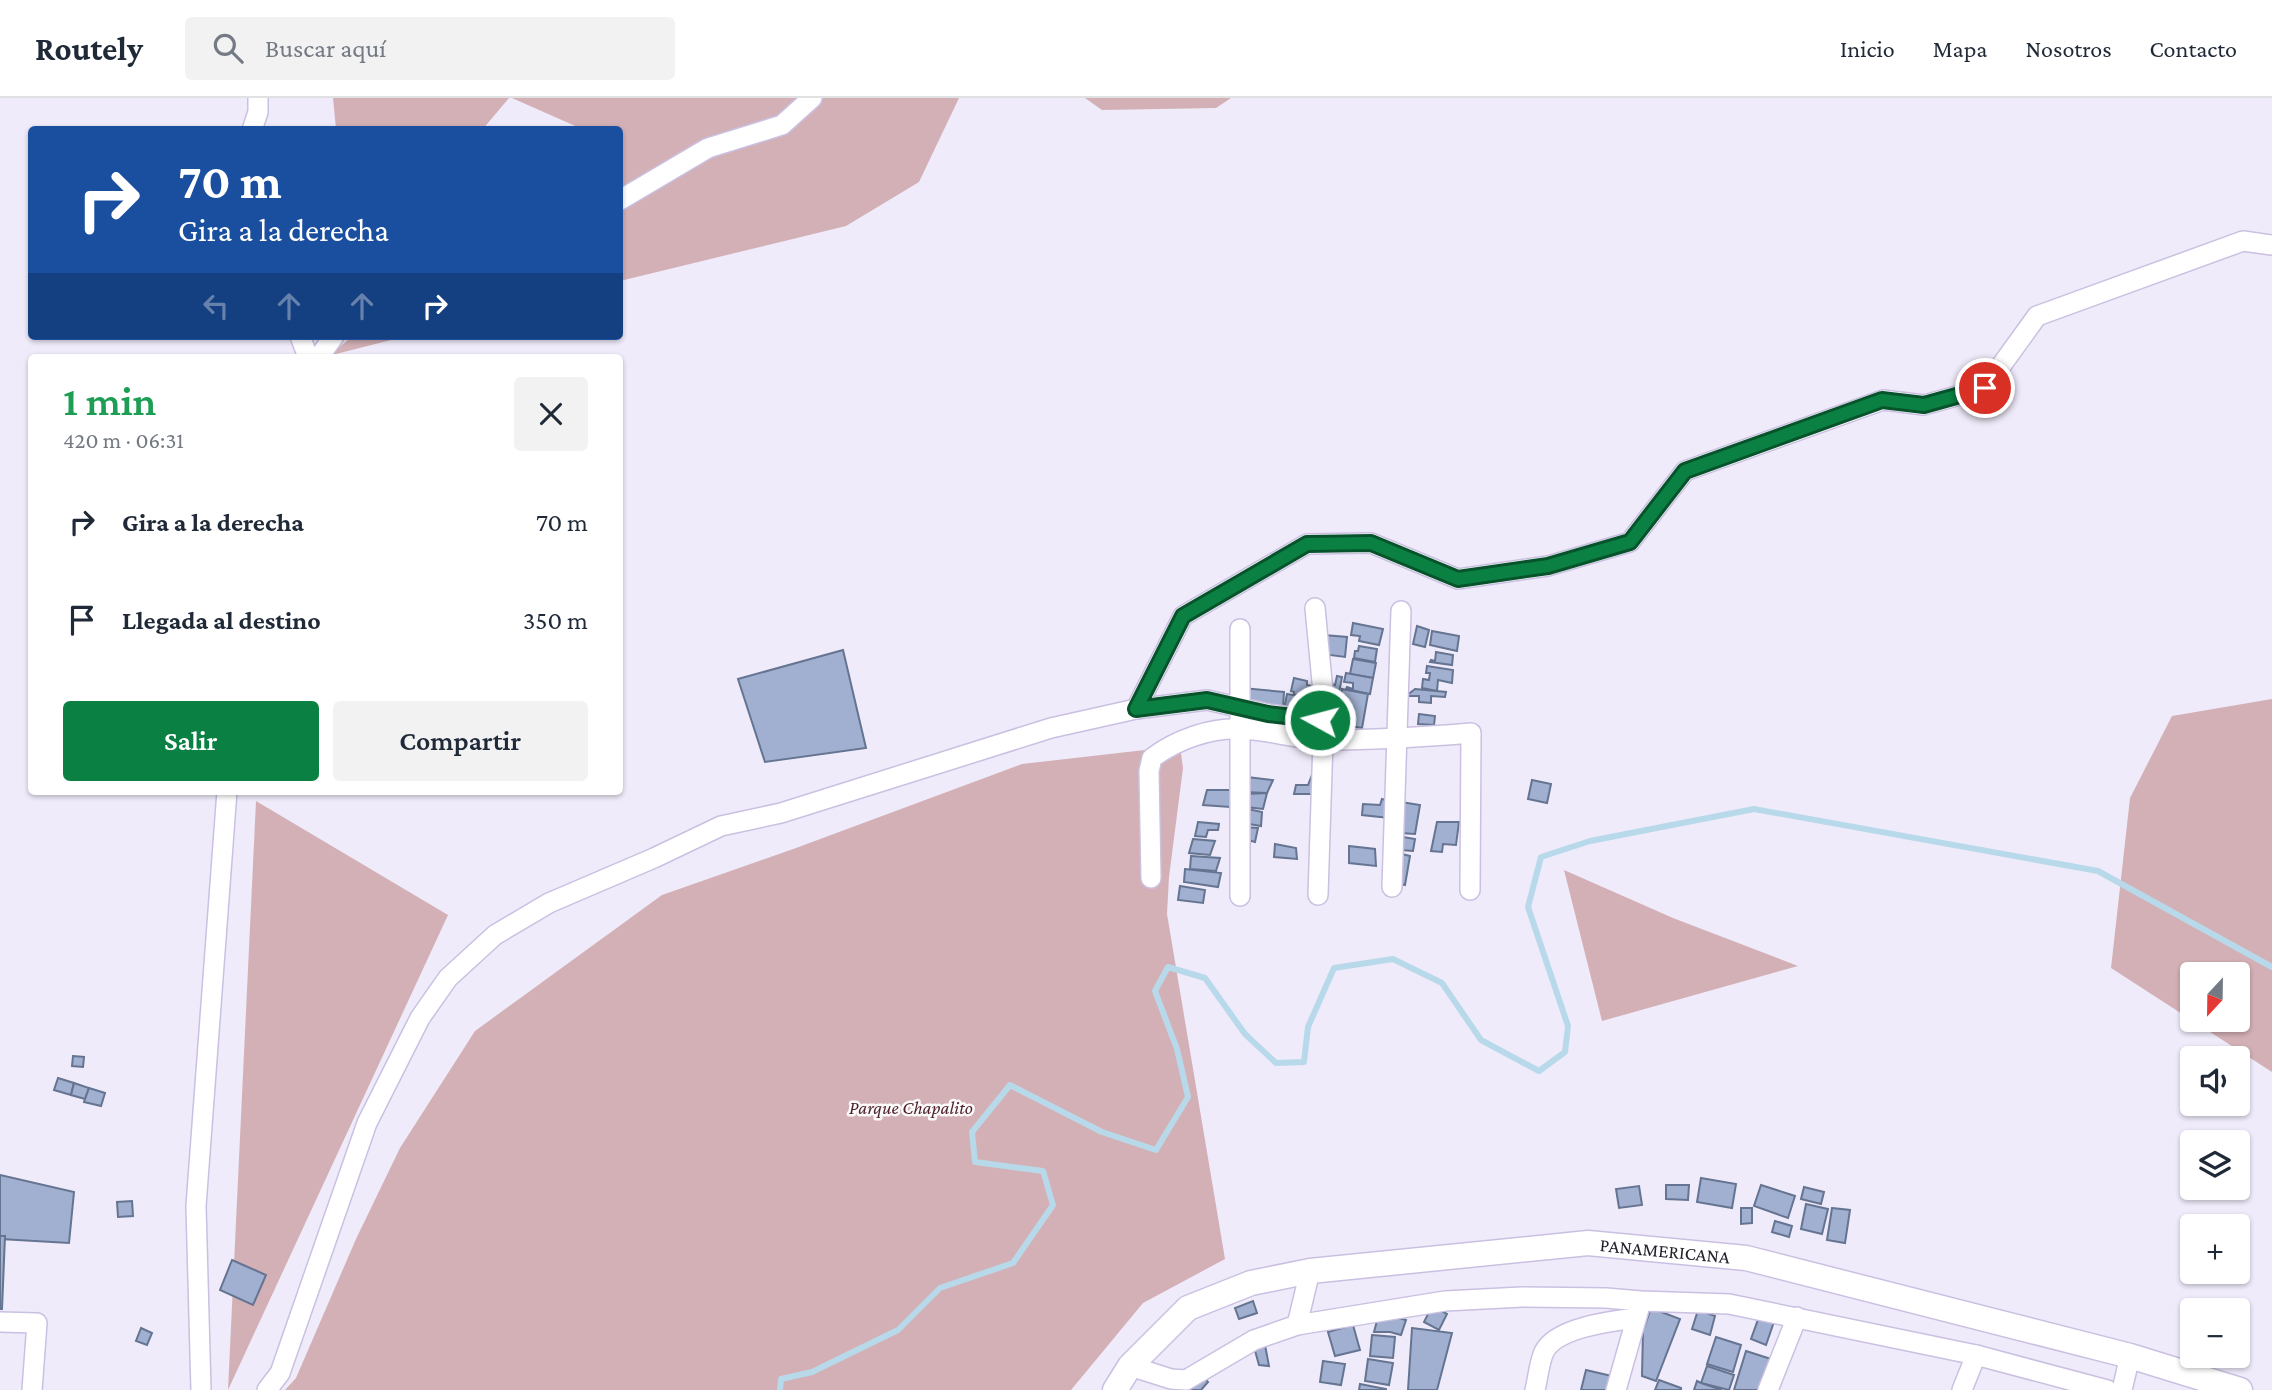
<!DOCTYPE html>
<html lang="es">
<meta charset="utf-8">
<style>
:root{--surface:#fff;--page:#f2f2f3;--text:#1f2937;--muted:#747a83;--line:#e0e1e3;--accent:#0b8043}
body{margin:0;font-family:"Crimson Pro",serif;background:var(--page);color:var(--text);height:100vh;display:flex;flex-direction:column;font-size:26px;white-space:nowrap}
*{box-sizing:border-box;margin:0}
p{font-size:23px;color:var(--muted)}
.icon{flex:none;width:38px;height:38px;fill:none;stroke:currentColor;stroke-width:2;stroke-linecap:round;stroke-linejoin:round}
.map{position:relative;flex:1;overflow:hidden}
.details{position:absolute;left:28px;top:256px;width:595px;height:441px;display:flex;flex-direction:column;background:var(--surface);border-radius:7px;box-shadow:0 2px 5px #0004}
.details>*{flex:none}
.banner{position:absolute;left:28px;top:28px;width:595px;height:214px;border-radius:7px;box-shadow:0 2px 5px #0004;background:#1a4fa0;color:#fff;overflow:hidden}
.needle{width:46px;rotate:202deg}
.tools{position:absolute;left:2180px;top:864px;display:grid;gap:14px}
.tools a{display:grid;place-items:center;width:70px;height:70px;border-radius:7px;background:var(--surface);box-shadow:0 2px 5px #0004;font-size:35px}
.pin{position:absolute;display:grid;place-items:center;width:60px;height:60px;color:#fff;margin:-30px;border:4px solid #fff;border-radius:50%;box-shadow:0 2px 7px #0007}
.me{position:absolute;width:77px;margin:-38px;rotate:277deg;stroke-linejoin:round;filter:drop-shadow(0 0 5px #0008)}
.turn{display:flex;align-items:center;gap:24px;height:147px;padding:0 35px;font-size:32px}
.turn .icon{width:91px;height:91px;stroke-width:2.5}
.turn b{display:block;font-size:49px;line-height:60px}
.lanes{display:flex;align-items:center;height:66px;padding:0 35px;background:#0003;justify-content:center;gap:35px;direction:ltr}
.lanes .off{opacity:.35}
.round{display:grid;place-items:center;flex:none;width:74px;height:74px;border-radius:7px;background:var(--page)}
.overview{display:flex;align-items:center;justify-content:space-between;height:119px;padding:0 35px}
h1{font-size:42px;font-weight:600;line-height:52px;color:#1e9e55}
.primary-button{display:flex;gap:14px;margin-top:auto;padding:14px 35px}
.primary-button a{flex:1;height:80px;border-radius:7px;background:var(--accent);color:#fff;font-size:28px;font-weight:600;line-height:80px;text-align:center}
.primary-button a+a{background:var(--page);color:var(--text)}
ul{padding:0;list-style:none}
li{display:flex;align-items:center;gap:21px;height:98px;padding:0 35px}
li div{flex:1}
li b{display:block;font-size:26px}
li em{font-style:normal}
header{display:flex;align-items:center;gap:42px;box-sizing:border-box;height:98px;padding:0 35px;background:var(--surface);border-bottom:2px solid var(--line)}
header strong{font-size:33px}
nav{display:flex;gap:38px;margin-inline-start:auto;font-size:24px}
.search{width:490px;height:63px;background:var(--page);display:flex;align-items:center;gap:18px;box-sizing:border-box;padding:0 24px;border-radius:7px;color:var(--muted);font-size:26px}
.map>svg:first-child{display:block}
.green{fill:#d3b0b5;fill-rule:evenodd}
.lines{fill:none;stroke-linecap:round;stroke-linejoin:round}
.stream{stroke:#b8d9ea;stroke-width:6}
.building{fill:#a1b0d0;stroke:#657491;stroke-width:2}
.minor-casing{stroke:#cac0e2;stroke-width:22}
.major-casing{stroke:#cac0e2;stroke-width:27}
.minor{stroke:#fff;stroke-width:19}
.major{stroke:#fff;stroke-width:24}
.route-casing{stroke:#07532c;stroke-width:18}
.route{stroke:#0b8043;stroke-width:12}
.labels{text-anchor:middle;stroke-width:5;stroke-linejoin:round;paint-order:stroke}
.park-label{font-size:19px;font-style:italic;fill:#4e1f2a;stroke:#fbfbfb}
.street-label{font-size:19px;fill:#221e2a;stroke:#fbfbfb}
</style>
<header>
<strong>Routely</strong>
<div class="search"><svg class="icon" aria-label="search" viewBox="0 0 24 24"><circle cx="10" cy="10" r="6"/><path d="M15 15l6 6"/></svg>Buscar aquí</div>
<nav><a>Inicio</a><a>Mapa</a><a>Nosotros</a><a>Contacto</a></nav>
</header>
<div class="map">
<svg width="2272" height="1292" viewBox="0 0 2272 1292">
<rect width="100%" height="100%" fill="#efebfa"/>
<g class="green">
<path d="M333,0H509L482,32L336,31Z"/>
<path d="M512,0H959L919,84L846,128L620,183V32L582,31Z"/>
<path d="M1085,0H1231L1216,10L1102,12Z"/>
<path d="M353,238H407L328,258Z"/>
<path d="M2272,601V974L2111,870L2130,700L2172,618ZM2193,877H2238V922H2193Z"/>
<path d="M1180,648L1183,670L1169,779L1167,816L1225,1161L1143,1205L1071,1292H285L296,1280L356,1141L400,1050L475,933L662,797L796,750L1022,666Z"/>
<path d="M256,703L448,817L228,1292Z"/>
<path d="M1564,772L1673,820L1798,868L1602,923Z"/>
</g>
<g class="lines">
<path class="stream" d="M780,1292L781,1281L812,1274L898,1232L940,1190L1013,1165L1053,1107L1043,1073L975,1064L972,1034L1010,987L1102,1034L1156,1052L1188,999L1177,951L1155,893L1168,869L1205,880L1245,936L1276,965L1304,964L1308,929L1334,870L1393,861L1442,885L1481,942L1539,973L1565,954L1568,928L1528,809L1541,759L1590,743L1754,711L2098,773L2272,869"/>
</g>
<g class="building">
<path d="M1353,525L1383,531L1379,547L1359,543L1360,538L1351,537Z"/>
<path d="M1417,528L1429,532L1425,549L1413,546Z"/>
<path d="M1432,533L1459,538L1457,553L1430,547Z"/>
<path d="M1324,537L1347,539L1345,559L1322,556Z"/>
<path d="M1359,548L1377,551L1375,564L1354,560L1355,553H1358Z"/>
<path d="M843,552L866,650L765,664L738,581Z"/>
<path d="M1436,554L1453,557L1452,567L1430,564L1431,562L1435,563Z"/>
<path d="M1353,561L1376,565L1373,580L1350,576Z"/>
<path d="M1427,568L1453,572L1452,585L1438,582L1437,593L1422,590L1423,581L1429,582L1430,575H1426Z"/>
<path d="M1346,575L1373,580L1370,596L1346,591L1347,589L1353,591V585L1344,584Z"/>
<path d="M1337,578L1342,579L1339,595L1334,594V591L1326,589L1327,585L1335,587Z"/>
<path d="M1294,580L1307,583V587L1317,589L1315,599L1301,596V598L1294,597V594L1291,593Z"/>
<path d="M1242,590L1284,594L1283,609L1240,605Z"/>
<path d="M1342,591L1368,596L1362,630L1329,624L1334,597L1341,598Z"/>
<path d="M1415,591L1446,594L1445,599L1431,598V605L1419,604V598H1406Z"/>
<path d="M1287,596L1312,600L1310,615L1284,611Z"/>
<path d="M1419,616L1435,618L1434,627L1418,626Z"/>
<path d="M1314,672L1318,696H1294L1296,687H1308Z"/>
<path d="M1247,679L1273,682L1267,695L1244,694Z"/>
<path d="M1532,682L1551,686L1547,705L1528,701Z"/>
<path d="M1207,692H1232L1230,709L1203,707Z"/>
<path d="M1267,695L1263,711L1246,709V696Z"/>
<path d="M1382,701L1393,704L1389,720L1362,717L1363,706L1380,707Z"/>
<path d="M1401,704L1420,707L1415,736L1400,735Z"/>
<path d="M1243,710L1262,714L1261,728L1243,725Z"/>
<path d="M1198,724L1219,726L1218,732H1208L1206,739L1195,738Z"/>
<path d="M1437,724H1459L1456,747L1443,746L1442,754L1431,753Z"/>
<path d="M1244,729L1258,730L1255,744L1244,741Z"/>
<path d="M1403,739L1415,741L1413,753L1401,752Z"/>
<path d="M1193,741L1215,743L1210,757L1189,755Z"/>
<path d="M1275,746L1296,750L1297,761L1274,759Z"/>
<path d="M1349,748L1375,751L1376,768L1349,765Z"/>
<path d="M1398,755L1410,758L1405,787L1396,785Z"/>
<path d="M1191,758L1220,760L1216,773L1190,771Z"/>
<path d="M1185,771L1221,775L1218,789L1184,784Z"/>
<path d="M1180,788L1205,792L1203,805L1178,802Z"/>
<path d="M73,958L84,959L83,969L72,968Z"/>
<path d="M58,980L74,985L71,997L54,992Z"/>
<path d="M74,985L89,990L85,1001L71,997Z"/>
<path d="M89,990L105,995L101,1008L84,1004Z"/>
<path d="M0,1077L74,1094L69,1145L0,1141Z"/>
<path d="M1701,1080L1736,1086L1732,1110L1697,1104Z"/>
<path d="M1666,1087H1689L1688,1102L1666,1101Z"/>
<path d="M1761,1087L1795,1098L1788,1120L1754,1108Z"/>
<path d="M1639,1088L1642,1107L1619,1110L1616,1091Z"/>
<path d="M1804,1089L1824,1094L1821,1106L1801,1101Z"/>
<path d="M132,1103L133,1118L118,1119L117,1104Z"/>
<path d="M1806,1106L1828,1111L1822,1136L1801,1131Z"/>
<path d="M1741,1110H1752V1125L1741,1126Z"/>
<path d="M1832,1110L1850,1112L1845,1145L1827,1142Z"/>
<path d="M1775,1123L1792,1128L1789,1139L1772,1134Z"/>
<path d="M0,1138H5L2,1211H0Z"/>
<path d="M232,1162L266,1177L253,1207L220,1192Z"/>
<path d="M1253,1203L1257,1215L1239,1221L1235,1210Z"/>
<path d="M1432,1208L1447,1216L1439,1232L1424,1224Z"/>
<path d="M1651,1210L1680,1221L1656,1283L1642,1278L1643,1233Z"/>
<path d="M1698,1212L1715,1218L1710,1237L1692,1231Z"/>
<path d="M1379,1215L1406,1222L1401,1237L1390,1234H1374Z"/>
<path d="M1760,1216L1775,1221L1766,1247L1751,1241Z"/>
<path d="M1353,1227L1360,1252L1335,1258L1328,1234Z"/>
<path d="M141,1230L152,1235L147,1247L136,1243Z"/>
<path d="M1412,1230L1452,1235L1437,1292H1408Z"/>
<path d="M1372,1237L1395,1239L1393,1260L1370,1258Z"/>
<path d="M1716,1239L1741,1247L1733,1274L1707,1266Z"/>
<path d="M1265,1247L1269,1268L1259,1267L1254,1249Z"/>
<path d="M1746,1253L1774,1262L1765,1292H1734Z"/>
<path d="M1368,1261L1393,1265L1389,1287L1365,1283Z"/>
<path d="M1323,1263L1345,1266L1341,1287L1320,1284Z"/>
<path d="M1707,1268L1734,1277L1729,1292L1701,1285Z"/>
<path d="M1586,1272L1616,1279L1613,1292H1581Z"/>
<path d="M1200,1276L1208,1284L1201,1292H1189L1186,1289Z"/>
<path d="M1659,1282L1681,1290V1292H1655Z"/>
<path d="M1697,1283L1701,1285L1722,1292H1694Z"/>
<path d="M1360,1286L1386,1291V1292H1359Z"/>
</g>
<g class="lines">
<defs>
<g id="minor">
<path d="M252,32L258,14V0"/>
<path d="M620,102L708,50L782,27L812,0"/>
<path d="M300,238L308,259"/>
<path d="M319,259L334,238"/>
<path d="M1136,611L1207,602L1268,616L1320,622L1325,615L1315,510"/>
<path d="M1151,780L1149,673L1152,660C1176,642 1211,629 1242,631C1270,632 1298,642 1327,642C1375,642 1423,639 1471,635L1470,792"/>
<path d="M1392,789L1401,513"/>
<path d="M1318,797L1323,642"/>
<path d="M1240,798V531"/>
<path d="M0,1224L37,1225L32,1292"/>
<path d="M1297,1227L1310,1173"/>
<path d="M1130,1268L1171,1281L1186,1282L1254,1242L1297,1227L1445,1203L1522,1199L1606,1200L1641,1203L1729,1206L1976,1257"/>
<path d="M201,1292L196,1108L227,693"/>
<path d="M267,1292L280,1275L367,1025L420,920L448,880L495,837L549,805L654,760L721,728L781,715L1051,630L1136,611L1183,518L1307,446L1371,445L1458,481L1548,468L1630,444L1685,373L1883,302L1924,307L1985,290L2037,218L2243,143L2272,147"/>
<path d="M1535,1292C1538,1280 1539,1265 1544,1254C1556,1229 1613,1223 1636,1220"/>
<path d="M1616,1292L1639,1211"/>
<path d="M1768,1292L1797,1219"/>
<path d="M1962,1292L1976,1257L2107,1292"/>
<path d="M2122,1292L2130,1258"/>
</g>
<g id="major">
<path id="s1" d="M1115,1292L1130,1268L1188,1210L1251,1185L1310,1173L1588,1145L1746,1160L2130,1258L2240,1292"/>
</g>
</defs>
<use href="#minor" class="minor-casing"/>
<use href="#major" class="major-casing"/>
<use href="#minor" class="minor"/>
<use href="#major" class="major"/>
</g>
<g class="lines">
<defs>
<path id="route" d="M1320,622L1268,616L1207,602L1136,611L1183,518L1307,446L1371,445L1458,481L1548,468L1630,444L1685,373L1882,302L1924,307L1985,290"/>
</defs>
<use href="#route" class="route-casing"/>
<use href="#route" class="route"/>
</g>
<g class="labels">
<g class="park-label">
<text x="911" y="1016">Parque Chapalito</text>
</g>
<g class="street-label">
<text dy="7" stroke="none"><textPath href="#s1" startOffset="595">PANAMERICANA</textPath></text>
</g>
</g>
</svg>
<div class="tools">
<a><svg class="needle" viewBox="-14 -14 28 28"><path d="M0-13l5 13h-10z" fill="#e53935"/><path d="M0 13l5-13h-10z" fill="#747a83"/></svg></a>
<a><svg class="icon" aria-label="sound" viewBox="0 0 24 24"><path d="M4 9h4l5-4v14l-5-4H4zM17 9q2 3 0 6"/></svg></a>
<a><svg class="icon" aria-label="layers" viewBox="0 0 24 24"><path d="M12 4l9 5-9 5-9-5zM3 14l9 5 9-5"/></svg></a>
<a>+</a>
<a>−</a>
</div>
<div class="pin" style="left:1985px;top:290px;background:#d93025"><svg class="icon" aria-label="arrive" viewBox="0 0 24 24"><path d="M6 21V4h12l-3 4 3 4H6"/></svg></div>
<svg class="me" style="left:1320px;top:622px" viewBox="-20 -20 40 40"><circle r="17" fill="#0b8043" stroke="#fff" stroke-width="3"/><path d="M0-11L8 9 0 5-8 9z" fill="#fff"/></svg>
<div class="banner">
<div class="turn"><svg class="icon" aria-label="right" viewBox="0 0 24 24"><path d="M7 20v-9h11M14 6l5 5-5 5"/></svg><div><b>70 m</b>Gira a la derecha</div></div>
<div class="lanes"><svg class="icon off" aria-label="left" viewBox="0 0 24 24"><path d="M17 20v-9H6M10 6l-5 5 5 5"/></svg><svg class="icon off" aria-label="ahead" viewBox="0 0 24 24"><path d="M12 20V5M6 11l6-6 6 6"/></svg><svg class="icon off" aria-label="ahead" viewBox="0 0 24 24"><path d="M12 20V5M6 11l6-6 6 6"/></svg><svg class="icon" aria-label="right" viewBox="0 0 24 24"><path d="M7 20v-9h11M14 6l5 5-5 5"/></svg></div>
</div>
<section class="details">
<div class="overview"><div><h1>1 min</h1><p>420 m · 06:31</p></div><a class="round"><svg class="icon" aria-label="close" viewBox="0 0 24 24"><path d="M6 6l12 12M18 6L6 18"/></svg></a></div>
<ul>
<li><svg class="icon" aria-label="right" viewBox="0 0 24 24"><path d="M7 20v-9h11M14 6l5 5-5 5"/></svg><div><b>Gira a la derecha</b></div><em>70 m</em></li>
<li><svg class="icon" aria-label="arrive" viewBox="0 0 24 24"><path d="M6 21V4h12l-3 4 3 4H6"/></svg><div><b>Llegada al destino</b></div><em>350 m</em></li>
</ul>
<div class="primary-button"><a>Salir</a><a>Compartir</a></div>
</section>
</div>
